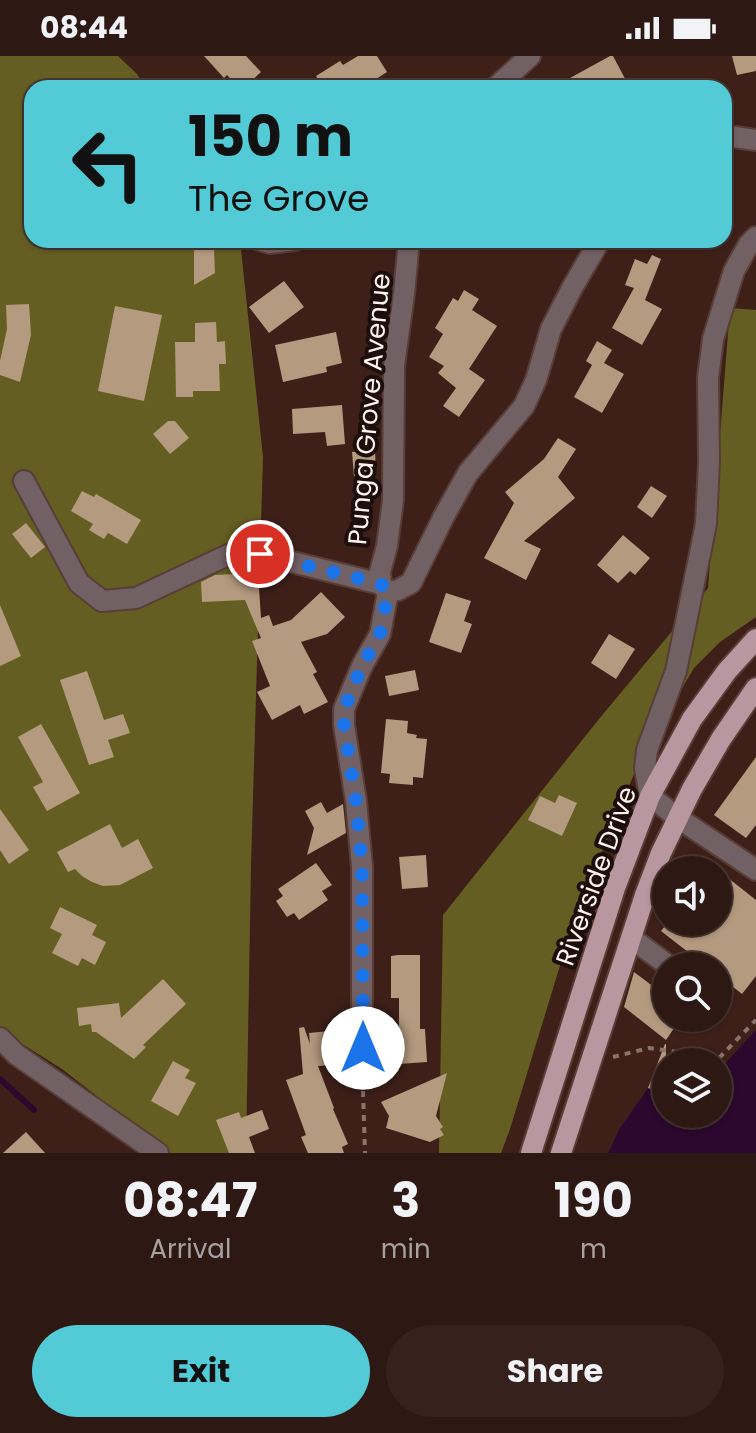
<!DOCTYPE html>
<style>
:root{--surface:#2e1813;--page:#36211c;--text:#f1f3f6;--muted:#a7a0a0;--line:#493733;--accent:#52cbd7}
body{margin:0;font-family:Poppins,sans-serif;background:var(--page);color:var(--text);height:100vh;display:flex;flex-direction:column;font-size:30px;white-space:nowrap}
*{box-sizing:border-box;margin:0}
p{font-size:26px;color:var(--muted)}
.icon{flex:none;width:44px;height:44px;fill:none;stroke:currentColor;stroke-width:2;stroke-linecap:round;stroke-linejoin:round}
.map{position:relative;height:1097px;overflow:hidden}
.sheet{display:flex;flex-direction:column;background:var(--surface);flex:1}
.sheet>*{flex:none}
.guide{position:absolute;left:24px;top:24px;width:708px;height:168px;border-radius:24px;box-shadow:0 2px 6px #0004,0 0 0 2px var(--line);background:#52cbd7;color:#111;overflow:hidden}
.buttons{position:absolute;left:652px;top:800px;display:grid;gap:16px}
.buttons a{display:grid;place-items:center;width:80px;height:80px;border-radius:50%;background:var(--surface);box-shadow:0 2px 6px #0004,0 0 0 2px var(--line);font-size:40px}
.pin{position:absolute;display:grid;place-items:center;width:68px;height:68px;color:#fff;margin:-34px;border:4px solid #fff;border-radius:50%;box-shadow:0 2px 8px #0007}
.me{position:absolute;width:88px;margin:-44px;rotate:0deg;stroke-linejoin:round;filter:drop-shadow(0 0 6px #0008)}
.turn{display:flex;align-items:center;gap:28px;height:168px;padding:0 32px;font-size:36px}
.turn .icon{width:104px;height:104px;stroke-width:2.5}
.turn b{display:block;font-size:56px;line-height:68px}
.eta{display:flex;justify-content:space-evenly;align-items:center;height:136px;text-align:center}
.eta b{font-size:48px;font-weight:700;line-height:56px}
.cta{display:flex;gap:16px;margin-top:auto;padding:16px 32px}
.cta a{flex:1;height:92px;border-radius:48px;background:var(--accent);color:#111;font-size:32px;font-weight:700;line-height:92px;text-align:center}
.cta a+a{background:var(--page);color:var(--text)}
.status{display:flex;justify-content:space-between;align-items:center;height:56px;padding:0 40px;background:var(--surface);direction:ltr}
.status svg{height:22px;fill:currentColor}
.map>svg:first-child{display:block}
.forest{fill:#655e22}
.water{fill:#2c082e}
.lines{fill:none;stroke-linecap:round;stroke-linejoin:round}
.stream{stroke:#2c082e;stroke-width:6}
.building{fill:#b49a7f}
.minor-casing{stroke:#593d37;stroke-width:24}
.major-casing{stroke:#593d37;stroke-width:24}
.path{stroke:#8b746e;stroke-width:4;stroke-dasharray:6 6;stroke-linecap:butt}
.minor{stroke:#716165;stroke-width:20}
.major{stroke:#b897a0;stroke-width:20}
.route{stroke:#1a73e8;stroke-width:14;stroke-dasharray:0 25.2}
.labels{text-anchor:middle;stroke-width:8;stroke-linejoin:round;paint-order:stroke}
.street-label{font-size:26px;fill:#fef2ee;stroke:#1c0e0b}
</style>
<div class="status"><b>08:44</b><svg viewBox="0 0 49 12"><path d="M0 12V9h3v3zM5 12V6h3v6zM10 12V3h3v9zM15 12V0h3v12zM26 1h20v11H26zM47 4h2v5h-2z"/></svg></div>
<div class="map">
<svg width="756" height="1097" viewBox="0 0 756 1097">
<rect width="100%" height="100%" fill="#3e2019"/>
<g class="forest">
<path d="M0,0H118L137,18L145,32H32V184H240L263,401L251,809L246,1097H170L62,1013L0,974Z"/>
<path d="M730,252L756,254V561L720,586L694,612L641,701L574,864L510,1073L501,1097H439L443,859L599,663L708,532Z"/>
</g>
<path class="water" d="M756,974V1097H608L620,1072L648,1032L666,1039V1058H718V1015Z"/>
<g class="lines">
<path class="stream" d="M0,1023L34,1054"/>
</g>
<g class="building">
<path d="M204,0H246L261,16L244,32H239L227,19L224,22Z"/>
<path d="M358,0H377L387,16L362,32H324L316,20L340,5L343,9Z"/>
<path d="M610,0H613L630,32H552Z"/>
<path d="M732,0H756V15L737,19Z"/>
<path d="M194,184H208L214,194L215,217L194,229Z"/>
<path d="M652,199L661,203L645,244L662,253L642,289L612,272L634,232L625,229L635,203L647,208Z"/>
<path d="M284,225L304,251L269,277L249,251Z"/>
<path d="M464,234L479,243L472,254L497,270L469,313L485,324L459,361L443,350L456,332L438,317L444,310L429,301L443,278L435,272L453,242L458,245Z"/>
<path d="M29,248L31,279L20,326L0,319V305L7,273L6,249Z"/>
<path d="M115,250L162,259L144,345L98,335Z"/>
<path d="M216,266L217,286L225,285L226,308H219L220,335H193V341H176L175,286H195V267Z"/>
<path d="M336,276L342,307L326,311L327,316L283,326L275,289Z"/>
<path d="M597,285L612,294L604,307L624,318L602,357L574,341L592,309L586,305Z"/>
<path d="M342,349L345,388L327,390L325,376L293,378L292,353Z"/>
<path d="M168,365H175L189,382L170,398L153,378Z"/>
<path d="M558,382L576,393L558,421L575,442L524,485L541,493L526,524L484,502L514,447L505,436L544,403Z"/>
<path d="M375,394L376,419L354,420L352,396Z"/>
<path d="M651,430L667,440L652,462L637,451Z"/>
<path d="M82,435L94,441L96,438L141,464L127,488L108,477L104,483L89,474L93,468L71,455Z"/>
<path d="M26,467L45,491L31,502L12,478Z"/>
<path d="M623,479L650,502L635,519L630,515L618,527L597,509Z"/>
<path d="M258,517L261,562L269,559L273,570L291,564L321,536L345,561L327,578L301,586L317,616L313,618L328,646L304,658L300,649L272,664L257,636L270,630L252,585L261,582L245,544L202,546L201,526L215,519Z"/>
<path d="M446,537L471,545L464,565L472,568L461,597L429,586Z"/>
<path d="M0,549L21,600L0,610Z"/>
<path d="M609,578L635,593L616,623L591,607Z"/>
<path d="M415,614L419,634L389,640L385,620Z"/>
<path d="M87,615L104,664L123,658L130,677L108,684L114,701L89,709L60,624Z"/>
<path d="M386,663L408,665L407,677L417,679L416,682L427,683L423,722L413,721V729L389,727L390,718L381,717Z"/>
<path d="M41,668L80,737L47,755L33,731L43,726L18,681Z"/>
<path d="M756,701V769L746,782L714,759Z"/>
<path d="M559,739L577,747L562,780L528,764L540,740L555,747Z"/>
<path d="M321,746L327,757L343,748L346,777L307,799L314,772L305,755Z"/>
<path d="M0,753L29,794L9,808L0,794Z"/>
<path d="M110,768L122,792L138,783L153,812L120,829L103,830L92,826L82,820L75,813L68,816L57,796Z"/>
<path d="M426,799L428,831L402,833L399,801Z"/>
<path d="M316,807L332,829L322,835L328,844L299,864L294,857L287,861L276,845L283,840L278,833Z"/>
<path d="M718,814L756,844V920L742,938L718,919V910H706L661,875L668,866H718Z"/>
<path d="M60,851L97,869L92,879L106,886L95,909L82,902L78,910L52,897L62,878L50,872Z"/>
<path d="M398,899H420V973H425L427,1006L399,1008V942H391V900Z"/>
<path d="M634,916L666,940V962H681L666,984L624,951Z"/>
<path d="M163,923L186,948L143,989L146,991L134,1003L96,976H92L91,968L79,970L77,952L119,947L121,962Z"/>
<path d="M304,971L310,988L309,977L329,975L330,987L349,986V1008L318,1010L334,1052L333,1053L348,1088L342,1091L344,1097H308L301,1081L306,1079L286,1024L303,1018L299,972Z"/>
<path d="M665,988H666V1039L648,1032Z"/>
<path d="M173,1005L190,1014L185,1022L196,1027L178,1060L151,1045Z"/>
<path d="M447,1017L436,1060L443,1071L440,1073L444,1079L430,1086L386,1072L389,1060L381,1046Z"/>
<path d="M262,1054L269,1073L249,1081L255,1097H229L216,1064L239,1056L241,1062Z"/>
<path d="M26,1076L45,1097H3Z"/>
</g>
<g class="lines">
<defs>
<g id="minor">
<path d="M495,32L530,0"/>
<path d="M724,83L735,81L756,84"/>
<path d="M756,181L749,188L734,215L713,283L708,322L709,405L706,468L676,615L647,694L645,712L650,740L678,762L756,814"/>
<path d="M259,184L270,187L295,184"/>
<path d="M24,425L79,527L102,545L136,542L228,499L260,498L381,528L388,536L398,534L411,527L444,460L468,417L524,350L536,324L551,273L572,232L600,184"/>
<path d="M381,528L380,516L387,490L393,444L394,309L404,238L409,184"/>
<path d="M631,882L669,910"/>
<path d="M0,982L17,999L158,1097"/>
<path d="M362,1017V811L356,745L344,669V653L362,610L380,578L388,536"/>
</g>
<g id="major">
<path d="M531,1097L615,832L650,740L692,663L727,615L756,583"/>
<path d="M561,1097L645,839L661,797L692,733L721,683L756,632"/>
</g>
</defs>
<use href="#minor" class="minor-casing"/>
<use href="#major" class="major-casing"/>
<g class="path">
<path d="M613,1001L649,992L719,1002L756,964"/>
<path d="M363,1035L365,1097"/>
</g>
<use href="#minor" class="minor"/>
<use href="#major" class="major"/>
</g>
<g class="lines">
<path class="route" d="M260,498L381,528L388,536L380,578L362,610L344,653V669L356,745L362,811L363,992"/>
</g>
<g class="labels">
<g class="street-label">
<text transform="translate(369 353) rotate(-85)" y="9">Punga Grove Avenue</text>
<text transform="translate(596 820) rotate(-70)" y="9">Riverside Drive</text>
</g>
</g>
</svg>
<div class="buttons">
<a><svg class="icon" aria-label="sound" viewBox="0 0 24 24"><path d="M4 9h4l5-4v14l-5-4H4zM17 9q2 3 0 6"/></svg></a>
<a><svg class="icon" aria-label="search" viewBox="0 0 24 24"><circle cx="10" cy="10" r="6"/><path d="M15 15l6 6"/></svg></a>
<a><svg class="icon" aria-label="layers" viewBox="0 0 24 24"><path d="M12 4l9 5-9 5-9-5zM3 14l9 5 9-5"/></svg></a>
</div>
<div class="pin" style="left:260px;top:498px;background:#d93025"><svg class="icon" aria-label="arrive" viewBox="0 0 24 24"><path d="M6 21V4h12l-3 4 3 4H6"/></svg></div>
<svg class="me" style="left:363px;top:992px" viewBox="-20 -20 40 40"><circle r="19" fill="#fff"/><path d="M0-13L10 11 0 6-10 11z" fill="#1a73e8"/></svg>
<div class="guide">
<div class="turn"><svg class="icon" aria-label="left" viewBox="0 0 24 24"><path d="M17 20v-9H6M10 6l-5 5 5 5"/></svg><div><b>150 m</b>The Grove</div></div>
</div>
</div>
<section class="sheet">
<div class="eta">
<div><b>08:47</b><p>Arrival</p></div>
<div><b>3</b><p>min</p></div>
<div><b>190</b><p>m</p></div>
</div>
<div class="cta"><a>Exit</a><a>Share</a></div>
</section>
